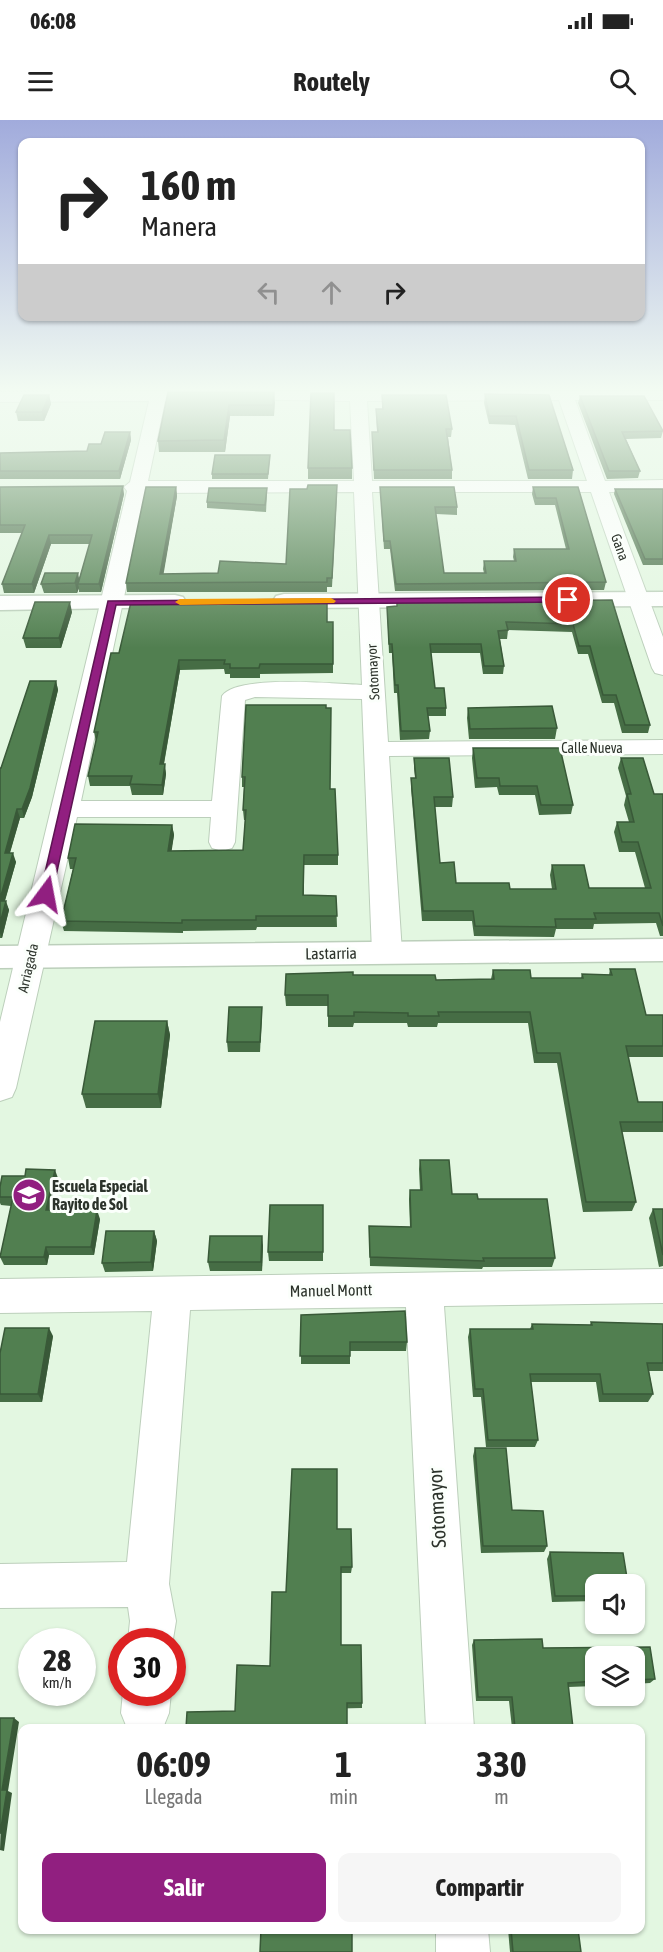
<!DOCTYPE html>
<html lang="es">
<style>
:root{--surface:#fff;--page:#f6f6f6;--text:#222;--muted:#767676;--accent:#911f80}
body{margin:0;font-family:"Asap Condensed",sans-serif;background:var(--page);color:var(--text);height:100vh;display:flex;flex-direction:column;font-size:22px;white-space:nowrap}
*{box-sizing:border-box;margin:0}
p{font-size:20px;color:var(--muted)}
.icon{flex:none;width:33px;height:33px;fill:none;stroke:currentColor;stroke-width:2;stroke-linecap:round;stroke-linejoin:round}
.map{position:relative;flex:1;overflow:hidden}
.drawer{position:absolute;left:18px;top:1604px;width:627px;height:210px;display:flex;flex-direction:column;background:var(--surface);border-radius:12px;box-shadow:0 2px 4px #0004}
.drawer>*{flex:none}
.guide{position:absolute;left:18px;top:18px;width:627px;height:183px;border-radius:12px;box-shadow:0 2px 4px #0004;background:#fff;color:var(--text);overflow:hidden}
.controls{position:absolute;left:585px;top:1454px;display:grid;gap:12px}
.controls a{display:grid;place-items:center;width:60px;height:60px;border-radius:12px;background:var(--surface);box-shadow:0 2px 4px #0004;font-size:30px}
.speed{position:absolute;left:18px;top:1508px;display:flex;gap:12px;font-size:30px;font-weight:700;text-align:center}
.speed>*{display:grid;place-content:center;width:78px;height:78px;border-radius:50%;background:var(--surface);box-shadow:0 2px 4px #0004;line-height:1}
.speed small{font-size:15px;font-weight:400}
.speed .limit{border:9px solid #d22;background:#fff;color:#111}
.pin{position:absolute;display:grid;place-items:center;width:51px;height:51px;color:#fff;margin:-26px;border:3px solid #fff;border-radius:50%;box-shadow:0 2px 6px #0007}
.me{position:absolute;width:66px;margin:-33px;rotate:13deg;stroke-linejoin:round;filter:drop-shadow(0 0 4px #0008)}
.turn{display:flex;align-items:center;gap:21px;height:126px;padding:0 24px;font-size:27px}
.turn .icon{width:78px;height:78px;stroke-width:2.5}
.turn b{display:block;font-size:42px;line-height:51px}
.lanes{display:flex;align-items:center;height:57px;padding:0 24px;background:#0003;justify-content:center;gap:30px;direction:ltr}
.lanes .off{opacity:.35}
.eta{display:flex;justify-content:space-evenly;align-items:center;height:102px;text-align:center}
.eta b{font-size:36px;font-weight:700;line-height:42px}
.cta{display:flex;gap:12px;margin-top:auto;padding:12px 24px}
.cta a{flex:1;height:69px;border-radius:12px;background:var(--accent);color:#fff;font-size:24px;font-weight:700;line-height:69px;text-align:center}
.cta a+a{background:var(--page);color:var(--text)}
.status{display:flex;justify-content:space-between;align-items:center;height:42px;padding:0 30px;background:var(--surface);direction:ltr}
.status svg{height:16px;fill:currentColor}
header{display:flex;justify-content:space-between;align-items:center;height:78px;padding:0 24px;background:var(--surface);font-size:27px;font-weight:700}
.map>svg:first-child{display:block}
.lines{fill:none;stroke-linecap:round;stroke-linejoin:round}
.minor-casing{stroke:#bccfbb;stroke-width:2}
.major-casing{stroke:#bccfbb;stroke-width:3}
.minor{fill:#fff;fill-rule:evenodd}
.major{fill:#fff;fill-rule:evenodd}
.wall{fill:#466d45}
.shaded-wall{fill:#395938}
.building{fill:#517f50;stroke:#395938;stroke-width:1.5}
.route{fill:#911f80;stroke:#5e1453;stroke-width:1.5}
.slow{fill:#f59e0b}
.labels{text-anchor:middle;stroke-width:6;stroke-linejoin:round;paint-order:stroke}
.far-street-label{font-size:14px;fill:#2c332b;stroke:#fbfffb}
.street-label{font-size:16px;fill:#2c332b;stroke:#fbfffb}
.poi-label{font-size:16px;font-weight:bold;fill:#2c332b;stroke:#fbfffb;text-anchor:start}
.near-street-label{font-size:20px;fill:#2c332b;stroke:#fbfffb}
</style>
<div class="status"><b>06:08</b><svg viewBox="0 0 49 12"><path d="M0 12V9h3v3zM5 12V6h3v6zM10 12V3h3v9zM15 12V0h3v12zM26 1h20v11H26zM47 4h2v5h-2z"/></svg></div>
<header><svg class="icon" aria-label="menu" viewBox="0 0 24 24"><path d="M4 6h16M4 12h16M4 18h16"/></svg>Routely<svg class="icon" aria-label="search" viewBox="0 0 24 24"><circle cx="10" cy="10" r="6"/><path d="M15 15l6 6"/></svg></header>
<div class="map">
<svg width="663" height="1832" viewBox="0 0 663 1832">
<rect width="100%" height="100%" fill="#e3f7e1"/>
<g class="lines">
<defs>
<g id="minor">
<path d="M151,271H179L187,276L179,281H165L148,361H354L350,281L226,279L224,276L232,271H663V280H575L605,361L663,360V372H609L663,517V555L655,553L652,548L591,372H372L388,622L663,620V634L389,636L402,832L397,839L387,843L377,839L372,832L362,579L255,577L245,580L235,722L232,728L222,731L212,728L209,722L211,697H77L16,968L12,977L0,981V902L127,371L124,367L130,362L149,281L0,282V272ZM559,280L587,361H372L367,281ZM354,372L362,565C335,564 237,554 222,576L212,681H81L146,373Z"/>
<path d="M663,1149V1183L444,1186L474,1608H426L406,1187L190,1190L169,1464L176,1501L172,1525V1521H128L130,1501L128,1487L0,1488V1444L127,1442L152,1191L0,1193V1159Z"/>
<path d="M123,1572H171L169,1593L163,1608H127L121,1593Z"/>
<path d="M436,1809H488L490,1832H436Z"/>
</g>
<g id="major">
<path d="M663,472V486L284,488L276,486L273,481L276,476L284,474Z"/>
<path d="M175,475L183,477L186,482L183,487L0,490V476Z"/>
<path d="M663,819V841L0,848V826Z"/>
</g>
</defs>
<use href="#minor" class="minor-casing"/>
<use href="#major" class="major-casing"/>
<use href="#minor" class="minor"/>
<use href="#major" class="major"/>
</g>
<g class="wall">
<path d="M168,272H274V296H230L225,332H159L158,321Z"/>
<path d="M485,274L549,275L573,350L572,359H528L515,305L489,304L484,283Z"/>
<path d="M49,275L51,284L44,301H18L16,292Z"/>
<path d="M382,275L452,309L451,317H448L452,350V359H374L372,312H377L376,289H382Z"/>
<path d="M580,276L663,311L661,318L626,319L640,351L638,358L607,359L578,283Z"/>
<path d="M334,310L352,348V359H308V348Z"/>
<path d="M130,312L131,320L120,359H0V333L87,331L101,324Z"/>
<path d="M270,335L268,359H212V354Z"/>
<path d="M0,367L124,374L101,472H79V468L77,473H44L41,464L79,459L90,424H51L34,473H4L2,464L22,413H0Z"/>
<path d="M176,367L177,376L163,454L218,453L286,444L337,374L332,467H327V472H127L126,463Z"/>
<path d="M380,367L457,387V395L436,394L444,453H484L483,449L484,441H514L513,437L514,429H566L555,385H535L532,374L533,367H578L606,462L604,470L395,471L390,429H384Z"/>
<path d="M615,369H663V445H643L614,374Z"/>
<path d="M267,374L266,392L207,388V382Z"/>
<path d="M612,480L650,605L648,613H622L614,583H602L588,534H578L572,512L508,510L507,519H500L504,546L503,554H483L480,533H431L435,568L446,588V596H428L430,611L429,619L400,620L397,573H394L392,533H389L387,487L397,486V482Z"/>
<path d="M72,492L61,528H26L23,518Z"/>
<path d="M327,502H333V553L260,554V558H230V554H225L224,549L180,550L164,644L166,654L163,675H132L130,666H90L88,656L96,622L94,612L119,533Z"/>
<path d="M56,561L58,570L32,677L24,698H20L10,733L16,742L5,781L9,790L2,818H0V648H1Z"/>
<path d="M468,588L557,608L555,619H469L467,598Z"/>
<path d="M473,628L573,685L571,694L539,695L535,675H499L497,667L475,668L472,638Z"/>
<path d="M414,638L453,677L452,687H435L440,743L456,763L510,769H552L550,755L552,745L589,768H645L635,732H619L614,712L617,702H629L624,685L626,676L618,648L621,638L654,674L663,675V816H660L656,803L594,804L593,809H556L554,817L474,816L472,801H422L411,668V658H415L414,648Z"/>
<path d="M242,657L330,669L338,735V745H304V775L336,776L337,807H257L256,810L183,811V813L64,811L61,801L73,749H70L68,738L172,705L174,715L171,731L243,730L245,700H244L243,690L244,667H242Z"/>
<path d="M610,849L646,895H663V937H628L638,982H663V1012H622L636,1082L632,1091L583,1092L557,943H534L528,903H438L437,907H408L407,903H354L353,907H328V886H286L285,875L353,855L436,860L491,859L493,850L531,858H581L582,854L609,855Z"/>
<path d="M262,887V897L260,932H228L227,922Z"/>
<path d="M167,901L170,915L161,988H86L82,974Z"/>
<path d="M420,1040L452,1074L478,1079L555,1138L552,1147H483L482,1149L370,1146L369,1106L410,1107L409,1079L410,1070H420L419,1049Z"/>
<path d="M25,1056L58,1058L51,1090L100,1099L94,1135H49L47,1145H4L0,1137L11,1086L1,1085L0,1083V1077Z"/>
<path d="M323,1085V1141H269L268,1132Z"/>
<path d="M653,1089H663V1146L659,1147L649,1098Z"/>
<path d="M154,1111L157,1121L153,1151L105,1152L102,1143Z"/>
<path d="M263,1125L262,1151H210L208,1142Z"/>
<path d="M301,1195L407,1222L406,1231H350V1244H301Z"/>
<path d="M591,1202L663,1204V1251H649L653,1274L648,1282H599L596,1262H531L538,1320L535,1327H486L481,1277H473L468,1217L470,1209H530L532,1204L590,1205Z"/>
<path d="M53,1216L42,1282H0V1233Z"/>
<path d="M475,1328L512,1390L547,1426L544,1432L481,1433L473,1336Z"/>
<path d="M337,1409L352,1447L351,1453H341V1525L362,1583V1588L235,1591L270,1546L286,1472Z"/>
<path d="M550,1432L596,1464V1481L552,1482L547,1439Z"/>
<path d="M542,1519L543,1528L650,1527L655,1559L650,1563L634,1564V1536H596V1566L568,1567L573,1608H512L509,1581H476L472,1525L474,1520Z"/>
<path d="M508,1809H578L581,1832H510Z"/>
</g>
<g class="shaded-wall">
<path d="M274,272L275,283L274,296L273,285Z"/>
<path d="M49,275L51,284L44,301L42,292Z"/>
<path d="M229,285L230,296L225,332L224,320Z"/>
<path d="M130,312L131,320L120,359L119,351Z"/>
<path d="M123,366L124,374L101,472L99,464Z"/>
<path d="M176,367L177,376L162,463L160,454Z"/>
<path d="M49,415L51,424L34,473L32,464Z"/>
<path d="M78,453L80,463L78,464L79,468L77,473L75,463Z"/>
<path d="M70,482L72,492L61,528L59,518Z"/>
<path d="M179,540L180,550L162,654L160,644Z"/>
<path d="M56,561L58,570L32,677L24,698L22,689Z"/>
<path d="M165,644L166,654L163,675L162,665Z"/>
<path d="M17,689L20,698L7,742L5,733Z"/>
<path d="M172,705L174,715L170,742L168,731Z"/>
<path d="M13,733L16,742L2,790L0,779Z"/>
<path d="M6,781L9,790L2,818L0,813V803Z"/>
<path d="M167,901L170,915L161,988L158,974Z"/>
<path d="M55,1050L58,1058L50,1099L46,1090Z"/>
<path d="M97,1090L100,1099L94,1135L91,1127Z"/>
<path d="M154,1111L157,1121L153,1151L151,1142Z"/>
<path d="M262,1116L263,1125L262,1151L261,1142Z"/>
<path d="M46,1127L49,1135L47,1145L44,1137Z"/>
<path d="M49,1208L53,1216L42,1282L38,1274Z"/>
<path d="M14,1598L19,1602L8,1671L12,1673L4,1731L0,1730L2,1670Z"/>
</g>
<g class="building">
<path d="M168,272H274L273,285H229L224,320L158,321Z"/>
<path d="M311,273H334V310H350L352,348H308Z"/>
<path d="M485,274L549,275L573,350H529L516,296H489Z"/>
<path d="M24,275H49L42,292H16Z"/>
<path d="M382,275H446L452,309H446L452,350H374L372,312H378L376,289H383Z"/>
<path d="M580,276H644L663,311L622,312L640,351H609Z"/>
<path d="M105,312H130L119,351H0V333L87,331L89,324H101Z"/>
<path d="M215,335H270L268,354H212Z"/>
<path d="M308,365H337L332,458H327V462L126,463L146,367H176L160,454L218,453L220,441L286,444L290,369H307Z"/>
<path d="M123,366L99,464H78L92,415H49L32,464H2L25,405H0V367Z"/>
<path d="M380,367H454L457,387H435L444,453H486L484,441H516L514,429H569L556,378H536L533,367H578L606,462L396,464L390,421H384Z"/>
<path d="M209,368H267L265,385L207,382Z"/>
<path d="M615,369H663V439H645Z"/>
<path d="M45,453H78L75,463L41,464Z"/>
<path d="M612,480L650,605H625L616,575H603L590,526H579L573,504L506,502L508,510L498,511L504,546H484L481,524H430L435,568H444L446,588H427L430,611H401L398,565H395L392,524H389L387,487L397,486V482Z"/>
<path d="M327,481V502H333V544H260L259,548H230V544H224L225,540H179L160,644H165L162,665L130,664L132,656H88L98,612H94L111,533H119L131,482Z"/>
<path d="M35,482H70L59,518H23Z"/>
<path d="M30,561H56L30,668L22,689H17L5,733H13L0,779V648H1Z"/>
<path d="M246,585H326V588H331L330,669H335L338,735H304L303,775L336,776L337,796H256V800H182V803L61,801L76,738H68L75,704L172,705L168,731L243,730L246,690H243L245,657H242Z"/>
<path d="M552,586L557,608L470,609L468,588Z"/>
<path d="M473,628H560L573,685H541L537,666H500L499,658H477Z"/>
<path d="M414,638H449L453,677H434L440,743L454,742L456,763H509L510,769H556L552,745H584L589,768H651L638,722H622L617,702H634L627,674H631L621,638H643L654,674H663V806L659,793H594L596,799H555L556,807L475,806L473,791H423L411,658H416Z"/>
<path d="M0,781H6L0,803Z"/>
<path d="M610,849H635L646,895H663V926H626L638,982H663V1002H620L636,1082H586L560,933H537L530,892H438L439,896H408V893L354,892V896H328V875H285L286,854L353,852V855H435L436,860L494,859L493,850H530L531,858H583L582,854L612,855Z"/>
<path d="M229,887H262L260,922H227Z"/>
<path d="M95,901H167L158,974H82Z"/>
<path d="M420,1040H449L452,1074H477L478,1079H547L555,1138H483L484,1141L370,1137L369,1106L411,1107L410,1070H422Z"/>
<path d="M26,1049L55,1050L46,1090H97L91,1127H46L44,1137H0L13,1077H0V1067L2,1056H25Z"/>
<path d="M270,1085H323V1132H268Z"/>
<path d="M653,1089H663V1135Z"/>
<path d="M106,1111H154L151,1142L102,1143Z"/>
<path d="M210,1116H262L261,1142H208Z"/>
<path d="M405,1191L407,1222H350V1236H300L301,1195Z"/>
<path d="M591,1202L663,1204V1243H647L653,1274H603L600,1254H530L538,1320H488L483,1269H475L470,1209H533L532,1204L592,1205Z"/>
<path d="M5,1208H49L38,1274H0V1233Z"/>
<path d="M475,1328H506L512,1390L543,1391L547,1426H483Z"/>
<path d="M292,1349H337V1409H351L352,1447H341V1525H361L362,1583H347V1608H186L187,1592L235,1591L237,1545L270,1546L272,1472H286Z"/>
<path d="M550,1432L623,1433L628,1464H596V1476H555Z"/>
<path d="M542,1519L543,1528L650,1527L655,1559L634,1560V1536H596V1561L568,1563L573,1608H515L512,1577H478L474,1520Z"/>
<path d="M0,1598H14L2,1670H7L0,1714Z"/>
<path d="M261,1809H352V1832H260Z"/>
<path d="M511,1809H578L581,1832H513Z"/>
</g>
<linearGradient id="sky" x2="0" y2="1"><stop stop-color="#a1abdc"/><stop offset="0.51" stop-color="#f2fbf2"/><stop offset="1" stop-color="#f2fbf2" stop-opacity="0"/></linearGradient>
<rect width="663" height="528" fill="url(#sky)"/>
<path class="route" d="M568,477L571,478V482L116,485L52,774L46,778L40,774L108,481Z"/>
<path class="slow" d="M331,478L336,481L334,483L180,485L175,482L180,479Z"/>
<defs>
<symbol id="school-disc" viewBox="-11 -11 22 22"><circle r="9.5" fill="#911f80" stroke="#fbfffb"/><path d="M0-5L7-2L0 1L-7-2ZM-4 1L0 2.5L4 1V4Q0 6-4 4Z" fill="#fff"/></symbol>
</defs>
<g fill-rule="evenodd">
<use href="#school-disc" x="10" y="1056" width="38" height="38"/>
</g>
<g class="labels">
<g class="far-street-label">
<text transform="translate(620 427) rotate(70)" y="5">Gana</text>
<text transform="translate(373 552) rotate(-93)" y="5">Sotomayor</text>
<text x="592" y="633">Calle Nueva</text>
<text transform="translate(28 848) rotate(-77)" y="5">Arriagada</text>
</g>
<g class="street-label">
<text transform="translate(331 833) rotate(-1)" y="6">Lastarria</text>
<text transform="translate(331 1170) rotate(-1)" y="6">Manuel Montt</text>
</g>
<g class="poi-label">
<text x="52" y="1072">Escuela Especial<tspan x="52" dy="18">Rayito de Sol</tspan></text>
</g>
<g class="near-street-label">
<text transform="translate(437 1388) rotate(-93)" y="7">Sotomayor</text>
</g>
</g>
</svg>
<div class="controls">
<a><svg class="icon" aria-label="sound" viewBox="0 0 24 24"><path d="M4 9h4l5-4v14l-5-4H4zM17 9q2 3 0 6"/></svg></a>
<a><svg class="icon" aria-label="layers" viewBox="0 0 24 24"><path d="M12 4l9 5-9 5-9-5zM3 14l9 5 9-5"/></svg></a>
</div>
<div class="speed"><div>28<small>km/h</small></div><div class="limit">30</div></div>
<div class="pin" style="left:568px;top:480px;background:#d93025"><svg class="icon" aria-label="arrive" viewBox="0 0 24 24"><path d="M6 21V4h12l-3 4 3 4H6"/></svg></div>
<svg class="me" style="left:46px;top:774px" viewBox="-20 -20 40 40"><path d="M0-17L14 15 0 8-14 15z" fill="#911f80" stroke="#fff" stroke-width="4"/></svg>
<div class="guide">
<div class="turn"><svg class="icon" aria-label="right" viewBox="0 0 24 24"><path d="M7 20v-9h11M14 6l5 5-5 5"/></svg><div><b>160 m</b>Manera</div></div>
<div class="lanes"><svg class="icon off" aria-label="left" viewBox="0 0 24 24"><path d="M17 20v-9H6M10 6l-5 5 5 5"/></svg><svg class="icon off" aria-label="ahead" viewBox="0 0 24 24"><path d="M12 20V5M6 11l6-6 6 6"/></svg><svg class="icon" aria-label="right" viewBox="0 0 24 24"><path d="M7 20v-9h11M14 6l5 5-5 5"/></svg></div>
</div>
<section class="drawer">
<div class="eta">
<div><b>06:09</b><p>Llegada</p></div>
<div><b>1</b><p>min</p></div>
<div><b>330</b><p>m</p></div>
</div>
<div class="cta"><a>Salir</a><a>Compartir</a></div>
</section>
</div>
